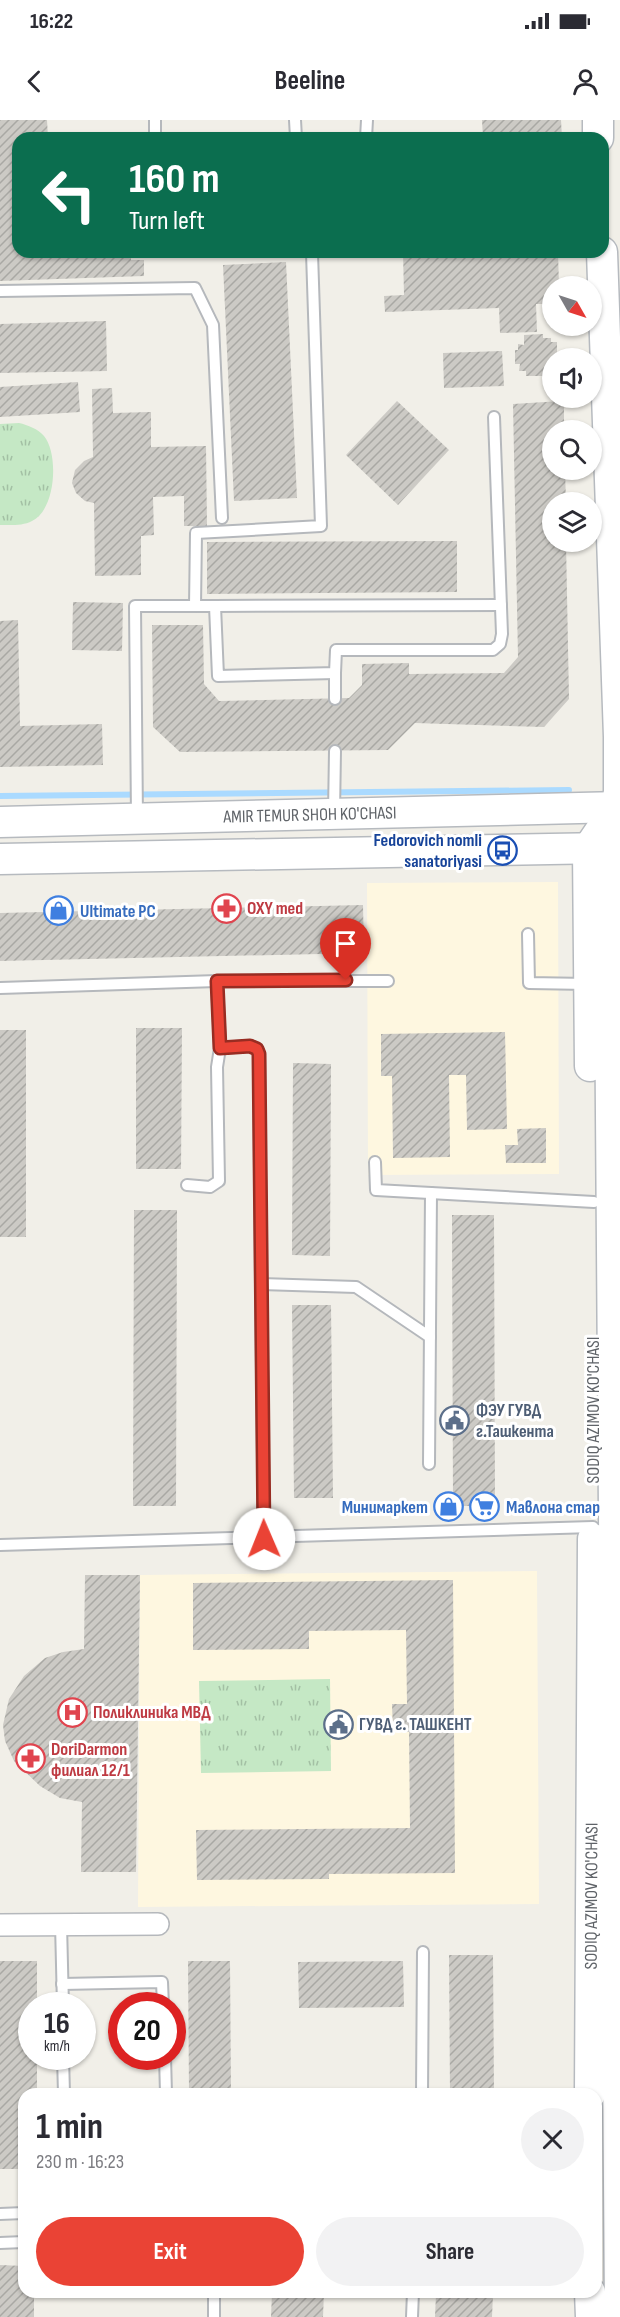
<!DOCTYPE html>
<meta charset="utf-8">
<style>
:root{--surface:#fff;--page:#f2f2f3;--text:#2b2b33;--muted:#7c7c81;--accent:#ea4335}
body{margin:0;font-family:"Sofia Sans Condensed",sans-serif;background:var(--page);color:var(--text);height:100vh;display:flex;flex-direction:column;font-size:22px;white-space:nowrap}
*{box-sizing:border-box;margin:0}
p{font-size:20px;color:var(--muted)}
.icon{flex:none;width:33px;height:33px;fill:none;stroke:currentColor;stroke-width:2;stroke-linecap:round;stroke-linejoin:round}
.map{position:relative;flex:1;overflow:hidden}
.panel{position:absolute;left:18px;top:1968px;width:584px;height:210px;display:flex;flex-direction:column;background:var(--surface);border-radius:18px;box-shadow:0 2px 4px #0004}
.panel>*{flex:none}
.banner{position:absolute;left:12px;top:12px;width:597px;height:126px;border-radius:18px;box-shadow:0 2px 4px #0004;background:#0b6e4f;color:#fff;overflow:hidden}
.needle{width:39px;rotate:129deg}
.controls{position:absolute;left:542px;top:156px;display:grid;gap:12px}
.controls a{display:grid;place-items:center;width:60px;height:60px;border-radius:50%;background:var(--surface);box-shadow:0 2px 4px #0004;font-size:30px}
.speed{position:absolute;left:18px;top:1872px;display:flex;gap:12px;font-size:30px;font-weight:700;text-align:center}
.speed>*{display:grid;place-content:center;width:78px;height:78px;border-radius:50%;background:var(--surface);box-shadow:0 2px 4px #0004;line-height:1}
.speed small{font-size:15px;font-weight:400}
.speed .limit{border:9px solid #d22;background:#fff;color:#111}
.pin{position:absolute;display:grid;place-items:center;width:51px;height:51px;color:#fff;margin:-62px -26px;border-radius:50% 50% 50% 0;rotate:-45deg;box-shadow:0 0 6px #0007}
.pin .icon{rotate:45deg}
.me{position:absolute;width:66px;margin:-33px;rotate:359deg;stroke-linejoin:round;filter:drop-shadow(0 0 4px #0008)}
.turn{display:flex;align-items:center;gap:21px;height:126px;padding:0 18px;font-size:27px}
.turn .icon{width:78px;height:78px;stroke-width:2.5}
.turn b{display:block;font-size:42px;line-height:51px}
.round{display:grid;place-items:center;flex:none;width:63px;height:63px;border-radius:32px;background:var(--page)}
.head{display:flex;align-items:center;justify-content:space-between;height:102px;padding:0 18px}
h1{font-size:36px;font-weight:700;line-height:45px}
.primary-button{display:flex;gap:12px;margin-top:auto;padding:12px 18px}
.primary-button a{flex:1;height:69px;border-radius:36px;background:var(--accent);color:#fff;font-size:24px;font-weight:700;line-height:69px;text-align:center}
.primary-button a+a{background:var(--page);color:var(--text)}
.status{display:flex;justify-content:space-between;align-items:center;height:42px;padding:0 30px;background:var(--surface);direction:ltr}
.status svg{height:16px;fill:currentColor}
header{display:flex;justify-content:space-between;align-items:center;height:78px;padding:0 18px;background:var(--surface);font-size:27px;font-weight:700}
.map>svg:first-child{display:block}
.commercial{fill:#fef7e0}
.grass{fill:url(#grass-tufts)}
.lines{fill:none;stroke-linecap:round;stroke-linejoin:round}
.stream{stroke:#aadaff;stroke-width:6}
.building{fill:url(#building-hatch)}
.lane-casing{stroke:#b5b8bc;stroke-width:14}
.street-casing{stroke:#b5b8bc;stroke-width:24}
.secondary-casing{stroke:#b6babf;stroke-width:33}
.lane{stroke:#fff;stroke-width:10}
.street{stroke:#fff;stroke-width:21}
.secondary{stroke:#fff;stroke-width:30}
.route-casing{stroke:#982c22;stroke-width:15}
.route{stroke:#ea4335;stroke-width:10}
.labels{text-anchor:middle;stroke-width:6;stroke-linejoin:round;paint-order:stroke}
.street-label{font-size:18px;fill:#5f6368;stroke:#fff}
.transit-label{font-size:18px;font-weight:bold;fill:#164399;stroke:#fff;text-anchor:end}
.health-label{font-size:18px;font-weight:bold;fill:#be3a42;stroke:#fff;text-anchor:start}
.shop-label{font-size:18px;font-weight:bold;fill:#366cbe;stroke:#fff;text-anchor:start}
.service-label{font-size:18px;font-weight:bold;fill:#4e5e75;stroke:#fff;text-anchor:start}
</style>
<div class="status"><b>16:22</b><svg viewBox="0 0 49 12"><path d="M0 12V9h3v3zM5 12V6h3v6zM10 12V3h3v9zM15 12V0h3v12zM26 1h20v11H26zM47 4h2v5h-2z"/></svg></div>
<header><svg class="icon" aria-label="back" viewBox="0 0 24 24"><path d="M15 5l-7 7 7 7"/></svg>Beeline<svg class="icon" aria-label="person" viewBox="0 0 24 24"><circle cx="12" cy="8" r="4"/><path d="M4 21q1-7 8-7t8 7"/></svg></header>
<div class="map">
<svg width="620" height="2197" viewBox="0 0 620 2197">
<defs>
<pattern id="grass-tufts" width="24" height="20" patternUnits="userSpaceOnUse" patternTransform="scale(1.5)"><rect width="24" height="20" fill="#c5e8c5"/><path d="M3 7l-1-3M5 7V3M7 7l1-3M15 17l-1-3M17 17v-4M19 17l1-3" fill="none" stroke="#a3c0a4"/></pattern>
<pattern id="building-hatch" width="6" height="6" patternUnits="userSpaceOnUse" patternTransform="scale(1.5)"><rect width="6" height="6" fill="#cccac5"/><path d="M-1 1l2-2M0 6l6-6M5 7l2-2" fill="none" stroke="#a9a8a4"/></pattern>
</defs>
<rect width="100%" height="100%" fill="#f1efe8"/>
<g class="commercial">
<path d="M558,762L559,1054L368,1055L367,763Z"/>
<path d="M537,1451L539,1784L138,1787L140,1455Z"/>
</g>
<g class="grass">
<path d="M19,303C28,305 38,309 44,316C59,334 56,390 32,401C23,406 10,405 0,405V304Z"/>
<path d="M330,1559L331,1651L201,1653L199,1561Z"/>
</g>
<g class="lines">
<path class="stream" d="M0,676L569,670"/>
</g>
<g class="building">
<path d="M0,0H47L48,18H18V132H130L131,140H144V156L0,161Z"/>
<path d="M482,0H561L562,18H483Z"/>
<path d="M403,132H558L559,166H552V184H536L537,212L500,213L499,188L385,192L384,176L404,175Z"/>
<path d="M286,142L297,378L234,381L223,145Z"/>
<path d="M106,201L107,251L0,253V204Z"/>
<path d="M543,214V218H551V222H557V238H552V248H546V256H526V251H519L520,244H515V230H518V224L524,225V215Z"/>
<path d="M502,231L504,266L444,268L443,233Z"/>
<path d="M78,262L80,292L0,297V267Z"/>
<path d="M112,268L113,293L151,292V327L206,326L207,406H184V376L153,377L154,415L141,416V455L95,456L94,383L85,381L76,373L72,363L75,350L84,341L93,337L92,269Z"/>
<path d="M397,281L449,330L398,385L346,335Z"/>
<path d="M561,281L564,283V310H552V350H565L566,382H552V422H566L569,579L544,607L415,603L388,630L180,632L153,607L152,505H203L204,564L219,581L349,578L362,565V544L409,543V554L504,553L518,537L513,284Z"/>
<path d="M457,421V472L207,474V422Z"/>
<path d="M73,482L123,483L122,531L72,530Z"/>
<path d="M18,500L20,606L102,604L103,645L0,647V501Z"/>
<path d="M363,785L364,833L0,841V793Z"/>
<path d="M136,908H182L181,1049H136Z"/>
<rect x="0" y="910" width="26" height="207"/>
<path d="M505,912L507,1009L467,1010L466,955H449L450,1037L393,1038L392,956H381V914Z"/>
<path d="M293,943L331,944L330,1136L292,1135Z"/>
<path d="M546,1008V1043H506L505,1025H518L517,1009Z"/>
<path d="M134,1090H177L176,1386H133Z"/>
<path d="M452,1095H494L495,1386H453Z"/>
<path d="M292,1185H331L333,1378H294Z"/>
<path d="M85,1455H140L136,1752H81L82,1682L60,1678L40,1666L14,1641L5,1621L3,1605L9,1579L24,1556L45,1538L63,1532L84,1529Z"/>
<path d="M453,1460L455,1753L329,1754V1759L197,1760L196,1710L410,1708L409,1612H393L392,1584H407L406,1510L309,1511V1529L193,1530V1463Z"/>
<path d="M449,1835H493L494,1974H450Z"/>
<path d="M0,1841H37V1886H32V1936H37V1974H24V2049H0Z"/>
<path d="M188,1841H230L231,1974H189Z"/>
<path d="M403,1841L404,1887L299,1888L298,1842Z"/>
<path d="M0,2145L24,2146V2172H34V2197H0Z"/>
<path d="M272,2172H324L323,2197H271Z"/>
<path d="M452,2172L493,2174L492,2197H435L436,2174H452Z"/>
</g>
<g class="lines">
<defs>
<g id="lane">
<path d="M155,0V18"/>
<path d="M295,0L296,18"/>
<path d="M366,18L367,0"/>
<path d="M0,171L195,168L213,205L222,398"/>
<path d="M195,486H215L218,556L335,553L336,530H493L500,524L502,514L494,297"/>
<path d="M215,486L501,485"/>
<path d="M335,579V553"/>
<path d="M334,693L335,631"/>
<path d="M137,698L135,486H195L196,413L321,406L312,133"/>
<path d="M528,814L529,863L588,864"/>
<path d="M217,861L220,928L250,926L257,929L259,934L261,1164L356,1167L430,1217"/>
<path d="M0,868L217,861H388"/>
<path d="M375,1042L376,1070L594,1082"/>
<path d="M187,1065L210,1067L219,1061L217,947L220,928"/>
<path d="M261,1164L264,1419"/>
<path d="M429,1344L431,1073"/>
<path d="M0,1425L593,1407"/>
<path d="M61,1804L63,1886"/>
<path d="M62,1864L162,1862L163,1886"/>
<path d="M63,1936L64,1974"/>
<path d="M165,1936L166,1974"/>
<path d="M422,1974L423,1832"/>
<path d="M0,2094L24,2093"/>
<path d="M0,2123L24,2122"/>
<path d="M214,2172V2197"/>
<path d="M412,2197L413,2172"/>
</g>
<path id="street" d="M0,1805L158,1804"/>
<g id="secondary">
<path d="M598,0V18"/>
<path d="M602,132L619,617V672L609,728L620,2194"/>
<path id="s1" d="M0,702L620,687"/>
<path d="M0,739L606,728"/>
<path d="M590,946L588,729L611,695"/>
<path id="s2" d="M590,1974L593,1419"/>
<path d="M590,2172L591,2197"/>
</g>
</defs>
<use href="#lane" class="lane-casing"/>
<use href="#street" class="street-casing"/>
<use href="#secondary" class="secondary-casing"/>
<use href="#lane" class="lane"/>
<use href="#street" class="street"/>
<use href="#secondary" class="secondary"/>
</g>
<g class="lines">
<defs>
<path id="route" d="M264,1419L259,934L257,929L250,926L220,928L217,861L346,860"/>
</defs>
<use href="#route" class="route-casing"/>
<use href="#route" class="route"/>
</g>
<defs>
<symbol id="bus-ring" viewBox="-11 -11 22 22"><circle r="9.5" fill="#fff" stroke="#1a4fb4" stroke-width="1.5"/><path d="M-5-6H5V4H4V6H2V4H-2V6H-4V4H-5ZM-3.5-4V0h7V-4ZM-3.5 1.2v1.5H-2V1.2ZM2 1.2v1.5H3.5V1.2Z" fill="#1a4fb4"/></symbol>
<symbol id="pharmacy-ring" viewBox="-11 -11 22 22"><circle r="9.5" fill="#fff" stroke="#e0444e" stroke-width="1.5"/><path d="M-2-6h4v4h4v4h-4v4h-4v-4h-4v-4h4Z" fill="#e0444e"/></symbol>
<symbol id="shop-ring" viewBox="-11 -11 22 22"><circle r="9.5" fill="#fff" stroke="#3f7fe0" stroke-width="1.5"/><path d="M-5-2.5h2.3a2.7 3.5 0 0 1 5.4 0H5L5.5 6h-11ZM-1.5-2.5h3a1.5 2.3 0 0 0-3 0Z" fill="#3f7fe0"/></symbol>
<symbol id="civic-ring" viewBox="-11 -11 22 22"><circle r="9.5" fill="#fff" stroke="#5c6f8a" stroke-width="1.5"/><path d="M-.6-6.5H3V-4.5H.6V-3L4-1V1h2V6H-6V1h2V-1L-.6-3ZM-1.2 2.5V6h2.4V2.5Z" fill="#5c6f8a"/></symbol>
<symbol id="supermarket-ring" viewBox="-11 -11 22 22"><circle r="9.5" fill="#fff" stroke="#3f7fe0" stroke-width="1.5"/><path d="M-6-5.5h2.5l.6 2H6L4.5 2H-2.5L-4.4-4H-6ZM-1.5 3.2a1.3 1.3 0 1 0 .1 0ZM3 3.2a1.3 1.3 0 1 0 .1 0Z" fill="#3f7fe0"/></symbol>
<symbol id="hospital-ring" viewBox="-11 -11 22 22"><circle r="9.5" fill="#fff" stroke="#e0444e" stroke-width="1.5"/><path d="M-5-5h3v3.5h4V-5h3V5h-3V1.5h-4V5h-3Z" fill="#e0444e"/></symbol>
</defs>
<g fill-rule="evenodd">
<use href="#bus-ring" x="486" y="714" width="33" height="33"/>
<use href="#pharmacy-ring" x="210" y="772" width="33" height="33"/>
<use href="#shop-ring" x="42" y="774" width="33" height="33"/>
<use href="#civic-ring" x="438" y="1284" width="33" height="33"/>
<use href="#shop-ring" x="432" y="1370" width="33" height="33"/>
<use href="#supermarket-ring" x="468" y="1370" width="33" height="33"/>
<use href="#hospital-ring" x="56" y="1576" width="33" height="33"/>
<use href="#civic-ring" x="322" y="1588" width="33" height="33"/>
<use href="#pharmacy-ring" x="14" y="1622" width="33" height="33"/>
</g>
<g class="labels">
<g class="street-label">
<text dy="6" stroke="none"><textPath href="#s1" startOffset="310">AMIR TEMUR SHOH KO'CHASI</textPath></text>
<text transform="translate(593 1290) rotate(-90)" y="6">SODIQ AZIMOV KO'CHASI</text>
<text dy="6" stroke="none"><textPath href="#s2" startOffset="198">SODIQ AZIMOV KO'CHASI</textPath></text>
</g>
<g class="transit-label">
<text x="482" y="726">Fedorovich nomli<tspan x="482" dy="21">sanatoriyasi</tspan></text>
</g>
<g class="health-label">
<text x="247" y="794">OXY med</text>
<text x="93" y="1598">Поликлиника МВД</text>
<text x="51" y="1635">DoriDarmon<tspan x="51" dy="21">филиал 12/1</tspan></text>
</g>
<g class="shop-label">
<text x="80" y="797">Ultimate PC</text>
<text x="428" y="1393" text-anchor="end">Минимаркет</text>
<text x="506" y="1393">Мавлона стар</text>
</g>
<g class="service-label">
<text x="476" y="1296">ФЭУ ГУВД<tspan x="476" dy="21">г.Ташкента</tspan></text>
<text x="359" y="1610">ГУВД г. ТАШКЕНТ</text>
</g>
</g>
</svg>
<div class="controls">
<a><svg class="needle" viewBox="-14 -14 28 28"><path d="M0-13l5 13h-10z" fill="#e53935"/><path d="M0 13l5-13h-10z" fill="#7c7c81"/></svg></a>
<a><svg class="icon" aria-label="sound" viewBox="0 0 24 24"><path d="M4 9h4l5-4v14l-5-4H4zM17 9q2 3 0 6"/></svg></a>
<a><svg class="icon" aria-label="search" viewBox="0 0 24 24"><circle cx="10" cy="10" r="6"/><path d="M15 15l6 6"/></svg></a>
<a><svg class="icon" aria-label="layers" viewBox="0 0 24 24"><path d="M12 4l9 5-9 5-9-5zM3 14l9 5 9-5"/></svg></a>
</div>
<div class="speed"><div>16<small>km/h</small></div><div class="limit">20</div></div>
<div class="pin" style="left:346px;top:860px;background:#d93025"><svg class="icon" aria-label="arrive" viewBox="0 0 24 24"><path d="M6 21V4h12l-3 4 3 4H6"/></svg></div>
<svg class="me" style="left:264px;top:1419px" viewBox="-20 -20 40 40"><circle r="19" fill="#fff"/><path d="M0-13L10 11 0 6-10 11z" fill="#ea4335"/></svg>
<div class="banner">
<div class="turn"><svg class="icon" aria-label="left" viewBox="0 0 24 24"><path d="M17 20v-9H6M10 6l-5 5 5 5"/></svg><div><b>160 m</b>Turn left</div></div>
</div>
<section class="panel">
<div class="head"><div><h1>1 min</h1><p>230 m · 16:23</p></div><a class="round"><svg class="icon" aria-label="close" viewBox="0 0 24 24"><path d="M6 6l12 12M18 6L6 18"/></svg></a></div>
<div class="primary-button"><a>Exit</a><a>Share</a></div>
</section>
</div>
